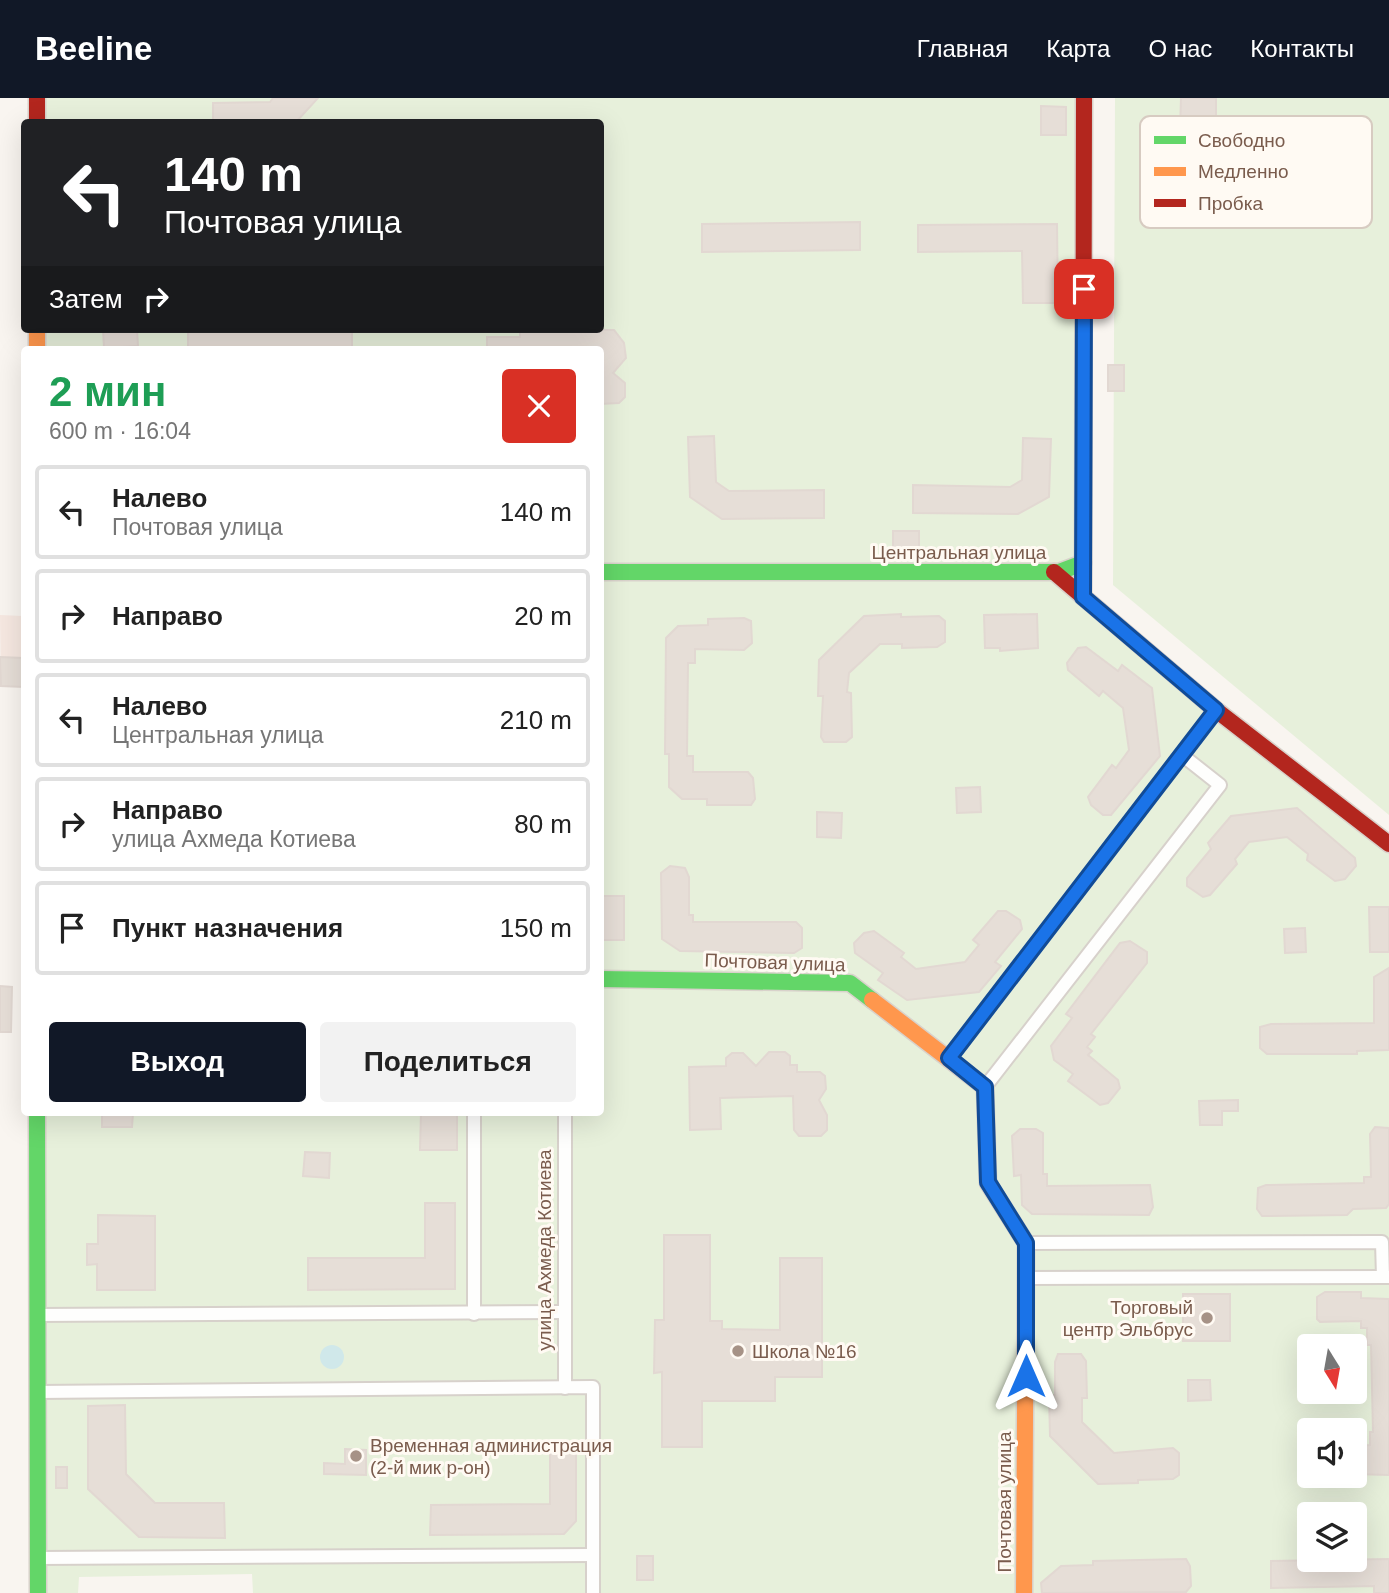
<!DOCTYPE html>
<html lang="ru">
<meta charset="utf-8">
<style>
:root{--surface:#fff;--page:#f2f2f2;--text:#222;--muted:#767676;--line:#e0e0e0;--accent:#111827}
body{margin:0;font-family:Arial,sans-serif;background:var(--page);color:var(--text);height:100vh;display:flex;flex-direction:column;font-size:26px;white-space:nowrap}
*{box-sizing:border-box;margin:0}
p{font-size:23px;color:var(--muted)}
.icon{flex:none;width:38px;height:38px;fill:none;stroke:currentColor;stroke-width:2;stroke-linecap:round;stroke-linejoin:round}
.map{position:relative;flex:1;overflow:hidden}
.panel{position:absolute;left:21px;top:248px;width:583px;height:770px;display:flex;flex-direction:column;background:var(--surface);border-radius:7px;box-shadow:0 7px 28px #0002}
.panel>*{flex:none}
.banner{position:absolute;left:21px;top:21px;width:583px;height:214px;border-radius:7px;box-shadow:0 7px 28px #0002;background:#202124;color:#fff;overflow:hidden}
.needle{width:46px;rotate:169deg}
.controls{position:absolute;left:1297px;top:1236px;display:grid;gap:14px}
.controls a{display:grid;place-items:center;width:70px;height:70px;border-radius:7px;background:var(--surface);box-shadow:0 7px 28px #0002;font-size:35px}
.pin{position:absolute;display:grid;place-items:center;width:60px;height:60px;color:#fff;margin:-30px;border-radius:14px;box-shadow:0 4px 10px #0006}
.me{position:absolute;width:77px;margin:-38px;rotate:0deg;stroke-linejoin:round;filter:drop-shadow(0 0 5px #0008)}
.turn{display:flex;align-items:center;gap:24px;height:147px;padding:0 28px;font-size:32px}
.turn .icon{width:91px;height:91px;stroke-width:2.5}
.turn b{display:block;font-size:49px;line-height:60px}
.then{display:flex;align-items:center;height:66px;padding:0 28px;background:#0003;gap:14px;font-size:26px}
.round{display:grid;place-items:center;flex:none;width:74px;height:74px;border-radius:7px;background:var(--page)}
.overview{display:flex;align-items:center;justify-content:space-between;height:119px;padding:0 28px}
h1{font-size:42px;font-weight:600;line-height:52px;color:#1e9e55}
.primary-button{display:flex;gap:14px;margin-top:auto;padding:14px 28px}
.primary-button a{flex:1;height:80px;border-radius:7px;background:var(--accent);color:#fff;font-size:28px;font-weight:600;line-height:80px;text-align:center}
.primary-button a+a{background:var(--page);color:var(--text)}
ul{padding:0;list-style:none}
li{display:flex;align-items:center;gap:21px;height:94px;margin:0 14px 10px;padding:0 14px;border:4px solid var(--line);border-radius:7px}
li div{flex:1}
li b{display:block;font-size:26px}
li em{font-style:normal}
header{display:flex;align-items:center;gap:42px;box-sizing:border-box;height:98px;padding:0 35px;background:var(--accent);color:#fff}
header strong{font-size:33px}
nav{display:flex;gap:38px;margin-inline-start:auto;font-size:24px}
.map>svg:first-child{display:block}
.commercial{fill:#f6e8e1}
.green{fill:#e7f0db;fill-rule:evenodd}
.water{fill:#d0e8ea}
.building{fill:#e6ded7;stroke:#e2d8d2;stroke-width:2}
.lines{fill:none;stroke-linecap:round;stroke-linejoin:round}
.street-casing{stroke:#d7d1cb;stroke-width:16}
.fast-casing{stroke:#d9d2cb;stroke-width:19}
.slow-casing{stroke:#d9d2cb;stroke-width:19}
.jam-casing{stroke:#d9d2cb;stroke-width:19}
.street{stroke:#fefefd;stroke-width:12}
.fast{stroke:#63d668;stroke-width:16}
.slow{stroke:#ff974d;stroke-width:16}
.jam{stroke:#b3261e;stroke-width:16}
.route-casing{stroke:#114b97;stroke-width:18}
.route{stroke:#1a73e8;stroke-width:12}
.poi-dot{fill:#a69286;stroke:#fffaf3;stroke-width:2.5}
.labels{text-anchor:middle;stroke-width:6;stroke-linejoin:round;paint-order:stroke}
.street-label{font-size:19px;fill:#7a5c4d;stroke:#fffaf3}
.poi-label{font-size:19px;fill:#7a5c4d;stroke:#fffaf3;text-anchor:start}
.key{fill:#fffaf3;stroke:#d7cbc1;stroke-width:2}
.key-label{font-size:19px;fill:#7a5c4d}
</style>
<header>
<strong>Beeline</strong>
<nav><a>Главная</a><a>Карта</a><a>О нас</a><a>Контакты</a></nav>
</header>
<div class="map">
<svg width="1389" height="1495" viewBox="0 0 1389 1495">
<rect width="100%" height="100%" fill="#f9f5f0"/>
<path class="commercial" d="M0,517L23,518L24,589L1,588Z"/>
<g class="green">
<path d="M37,0H1084L1083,499L1389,746V1495H253L252,1476L79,1479L78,1495H38L37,1015H600V252H37V231H600V24H37ZM1309,1248H1354V1293H1309ZM1309,1332H1354V1377H1309ZM1309,1416H1354V1461H1309Z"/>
<path d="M1115,0H1389V717L1113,487Z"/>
</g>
<circle class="water" cx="332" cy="1259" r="12"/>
<g class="building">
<path d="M273,0H318L296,24H213V5L270,4Z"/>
<path d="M1181,0H1216V32H1180Z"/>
<path d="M1041,8L1066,9V37H1041Z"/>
<path d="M860,124V152L702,154V126Z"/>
<path d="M1057,126L1058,205H1023L1022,153L918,154V127Z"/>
<path d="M103,231H137L138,248L104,250Z"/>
<rect x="188" y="231" width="164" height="21"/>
<path d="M520,231L614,232L624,245L626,260L613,275L625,285V299L619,305L600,306V252H487V239H520Z"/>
<rect x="1108" y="267" width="16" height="26"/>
<path d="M714,338L716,384L729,393L824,392V420L722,421L690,399L688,339Z"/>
<path d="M1023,340L1051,341L1049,399L1018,416L913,415V387L1010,389L1022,382Z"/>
<rect x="893" y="433" width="26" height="17"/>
<path d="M901,516V519L939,518L945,523V544L937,549L902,550V546H880L849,575L847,594L851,595L852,639L846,644H824L821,639L823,598H818L819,562L864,518Z"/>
<path d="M1037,516L1038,550L1000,553V550H985L984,517Z"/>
<path d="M744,520L751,523L752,545L744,552L695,551V565H688L687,658H693V674H748L753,680L755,701L751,707H707V701H682L669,689V656H665L666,540L678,528L708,527V521Z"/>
<path d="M1086,549L1118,573L1122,567L1152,590L1160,658L1111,717H1103L1091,707L1088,699L1112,667L1116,670L1129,652L1123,610L1103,593L1099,598L1068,572L1067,565L1078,550Z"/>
<path d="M0,559L23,560L24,589L1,588Z"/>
<path d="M980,689L981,714L957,715L956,690Z"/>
<path d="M1297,710L1355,760L1356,768L1345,781L1335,783L1307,762L1308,756L1287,739L1249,744L1235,761L1237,766L1210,797L1203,799L1187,788V780L1211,751L1208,745L1231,718Z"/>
<path d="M817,714L842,715L841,740L817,739Z"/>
<path d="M670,768L685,770L689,779V817H693V824H796L802,830V850L794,855L680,853L662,841L661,775Z"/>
<rect x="600" y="798" width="24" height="44"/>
<path d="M1369,809H1389V854H1370Z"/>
<path d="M998,813H1006L1020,822L1022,831L995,864L1001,868L979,894L907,902L878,882L883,875L855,855L854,845L864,835L874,833L904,855L901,859L916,871L965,864L979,847L973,842Z"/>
<path d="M1305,830L1306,854L1285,855L1284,831Z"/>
<path d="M1130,843L1147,854V865L1091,936L1095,939L1087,949L1092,953L1088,957L1118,982L1120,990L1108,1005L1100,1007L1068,983L1073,976L1054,962L1051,948L1072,920L1066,916L1120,845Z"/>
<path d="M1389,870V952L1357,953V956H1267L1260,950V929L1271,926L1374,925V879Z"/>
<path d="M0,888L12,889L11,934H0Z"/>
<path d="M769,954H785L790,958V967H797V974H820L825,978L826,991L819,1002L827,1017V1032L821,1038H799L794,1032L793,998L720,1000L721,1031L690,1032L689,969L726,968V960L732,955H743L756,968Z"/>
<path d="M1238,1002V1013H1222V1027H1200L1199,1003Z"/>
<path d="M102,1015H133L132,1029H102Z"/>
<path d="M421,1015H457V1052H420Z"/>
<path d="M1375,1029L1389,1030V1106L1386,1110L1353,1111L1347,1117L1262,1118L1257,1111L1258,1090L1266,1087L1364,1085V1079H1371L1370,1036Z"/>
<path d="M1020,1031H1036L1043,1035V1076H1047V1088L1150,1087L1153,1109L1149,1117L1032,1116L1022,1107L1021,1077L1014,1078L1012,1038Z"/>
<path d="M305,1054L330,1055L329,1080L303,1078Z"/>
<path d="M425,1105H455V1191L308,1192V1160H425Z"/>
<path d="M98,1117L155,1118V1192H97V1166L87,1167V1146H98Z"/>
<path d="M664,1137H710V1223H722V1231L780,1232V1160H822V1279H775V1303H702V1349H662V1274L654,1275L655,1222H664Z"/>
<path d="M1325,1194H1361V1200L1389,1201V1377L1354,1376V1351H1359V1348L1370,1347V1334H1373L1371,1247H1367V1230H1361V1223L1320,1224L1317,1221V1199Z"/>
<rect x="1183" y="1196" width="47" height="47"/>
<path d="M1058,1256H1081L1086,1263L1087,1300H1082V1324L1114,1355L1173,1350L1179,1355V1377L1173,1381L1138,1382V1385L1098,1386L1050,1338L1049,1298L1055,1297V1264Z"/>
<path d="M1188,1282H1210L1211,1302L1188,1303Z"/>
<path d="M125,1307L126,1376L155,1405H224L225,1440L139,1439L88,1391V1308Z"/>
<path d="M345,1351L366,1352V1377L324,1376V1365L345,1366Z"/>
<path d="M550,1353H576V1423L564,1436L430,1437L431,1407L550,1406Z"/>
<rect x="56" y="1369" width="11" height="21"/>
<rect x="637" y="1458" width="16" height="24"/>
<path d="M1186,1461L1190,1468L1191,1488L1186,1494L1042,1495L1041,1485L1061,1468L1093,1467V1463Z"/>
<path d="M1389,1461V1495H1374V1488L1271,1490V1463Z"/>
</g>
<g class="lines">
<defs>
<g id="street">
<path d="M949,960L1216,612"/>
<path d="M985,989L1220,687L1182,657"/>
<path d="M474,1015V1216"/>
<path d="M1026,1145L1382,1144L1383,1179"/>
<path d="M1026,1180L1389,1179"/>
<path d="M37,1217L565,1214"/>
<path d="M565,1290V1015"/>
<path d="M37,1294L593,1289V1495"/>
<path d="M37,1460L593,1457"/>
</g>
<g id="fast">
<path d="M600,474H1059L1083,465"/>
<path d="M600,881L850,885L872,902"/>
<path d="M37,1015L38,1495"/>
</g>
<g id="slow">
<path d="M37,231V252"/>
<path d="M872,902L985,989L988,1085L1026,1145L1024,1495"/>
</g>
<g id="jam">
<path d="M37,0V24"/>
<path d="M1054,474L1216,612L1389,746"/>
<path d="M1083,499L1084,0"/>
</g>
</defs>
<use href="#street" class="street-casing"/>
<use href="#fast" class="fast-casing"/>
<use href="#slow" class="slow-casing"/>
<use href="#jam" class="jam-casing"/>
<use href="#street" class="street"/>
<use href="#fast" class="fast"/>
<use href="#slow" class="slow"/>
<use href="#jam" class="jam"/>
</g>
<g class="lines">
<defs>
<path id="route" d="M1026,1278V1145L988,1084L985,989L949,960L1216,612L1083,499L1084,191"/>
</defs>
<use href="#route" class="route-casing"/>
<use href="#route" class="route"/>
</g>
<g class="poi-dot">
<circle cx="1207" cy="1220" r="7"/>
<circle cx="738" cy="1253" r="7"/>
<circle cx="356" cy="1358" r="7"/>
</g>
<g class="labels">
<g class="street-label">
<text x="959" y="461">Центральная улица</text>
<text transform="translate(775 864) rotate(2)" y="7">Почтовая улица</text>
<text transform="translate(544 1152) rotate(-90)" y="7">улица Ахмеда Котиева</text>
<text transform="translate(1004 1404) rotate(-90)" y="7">Почтовая улица</text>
</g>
<g class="poi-label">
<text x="1193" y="1216" text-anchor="end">Торговый<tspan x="1193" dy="22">центр Эльбрус</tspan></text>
<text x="752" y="1260">Школа №16</text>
<text x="370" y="1354">Временная администрация<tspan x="370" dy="22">(2-й мик р-он)</tspan></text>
</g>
</g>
<rect x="1140" y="18" width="232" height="112" rx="10" class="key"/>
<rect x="1154" y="38" width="32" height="8" fill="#63d668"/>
<rect x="1154" y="69" width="32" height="9" fill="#ff974d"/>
<rect x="1154" y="101" width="32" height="8" fill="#b3261e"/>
<g class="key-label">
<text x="1198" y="49">Свободно</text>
<text x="1198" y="80">Медленно</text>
<text x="1198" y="112">Пробка</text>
</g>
</svg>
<div class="controls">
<a><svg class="needle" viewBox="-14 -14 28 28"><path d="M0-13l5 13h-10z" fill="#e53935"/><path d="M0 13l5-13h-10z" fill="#767676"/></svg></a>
<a><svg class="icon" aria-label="sound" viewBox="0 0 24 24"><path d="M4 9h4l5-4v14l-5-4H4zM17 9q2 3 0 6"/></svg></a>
<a><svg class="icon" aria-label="layers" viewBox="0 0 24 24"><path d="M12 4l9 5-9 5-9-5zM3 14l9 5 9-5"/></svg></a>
</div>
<div class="pin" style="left:1084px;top:191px;background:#d93025"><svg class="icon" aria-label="arrive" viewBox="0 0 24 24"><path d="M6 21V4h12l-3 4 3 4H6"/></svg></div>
<svg class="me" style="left:1026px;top:1278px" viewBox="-20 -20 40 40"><path d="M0-17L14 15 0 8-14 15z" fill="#1a73e8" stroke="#fff" stroke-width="4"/></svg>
<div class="banner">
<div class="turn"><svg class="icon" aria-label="left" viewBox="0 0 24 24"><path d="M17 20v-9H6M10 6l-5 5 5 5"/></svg><div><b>140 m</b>Почтовая улица</div></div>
<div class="then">Затем<svg class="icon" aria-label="right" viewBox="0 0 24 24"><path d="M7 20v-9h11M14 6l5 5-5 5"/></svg></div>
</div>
<section class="panel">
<div class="overview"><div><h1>2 мин</h1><p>600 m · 16:04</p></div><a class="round" style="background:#d93025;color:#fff"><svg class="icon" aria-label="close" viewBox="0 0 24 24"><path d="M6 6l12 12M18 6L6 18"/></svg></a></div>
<ul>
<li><svg class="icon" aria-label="left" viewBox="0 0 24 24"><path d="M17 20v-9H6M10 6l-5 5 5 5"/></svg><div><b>Налево</b><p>Почтовая улица</p></div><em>140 m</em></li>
<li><svg class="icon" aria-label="right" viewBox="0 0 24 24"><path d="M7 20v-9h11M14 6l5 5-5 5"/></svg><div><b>Направо</b></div><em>20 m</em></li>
<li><svg class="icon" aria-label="left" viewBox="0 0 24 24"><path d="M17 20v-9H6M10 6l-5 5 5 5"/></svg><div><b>Налево</b><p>Центральная улица</p></div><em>210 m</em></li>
<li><svg class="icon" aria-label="right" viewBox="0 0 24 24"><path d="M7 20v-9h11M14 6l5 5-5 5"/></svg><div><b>Направо</b><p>улица Ахмеда Котиева</p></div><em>80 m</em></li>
<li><svg class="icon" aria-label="arrive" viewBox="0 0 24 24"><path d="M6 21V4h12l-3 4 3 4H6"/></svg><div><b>Пункт назначения</b></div><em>150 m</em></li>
</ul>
<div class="primary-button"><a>Выход</a><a>Поделиться</a></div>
</section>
</div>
